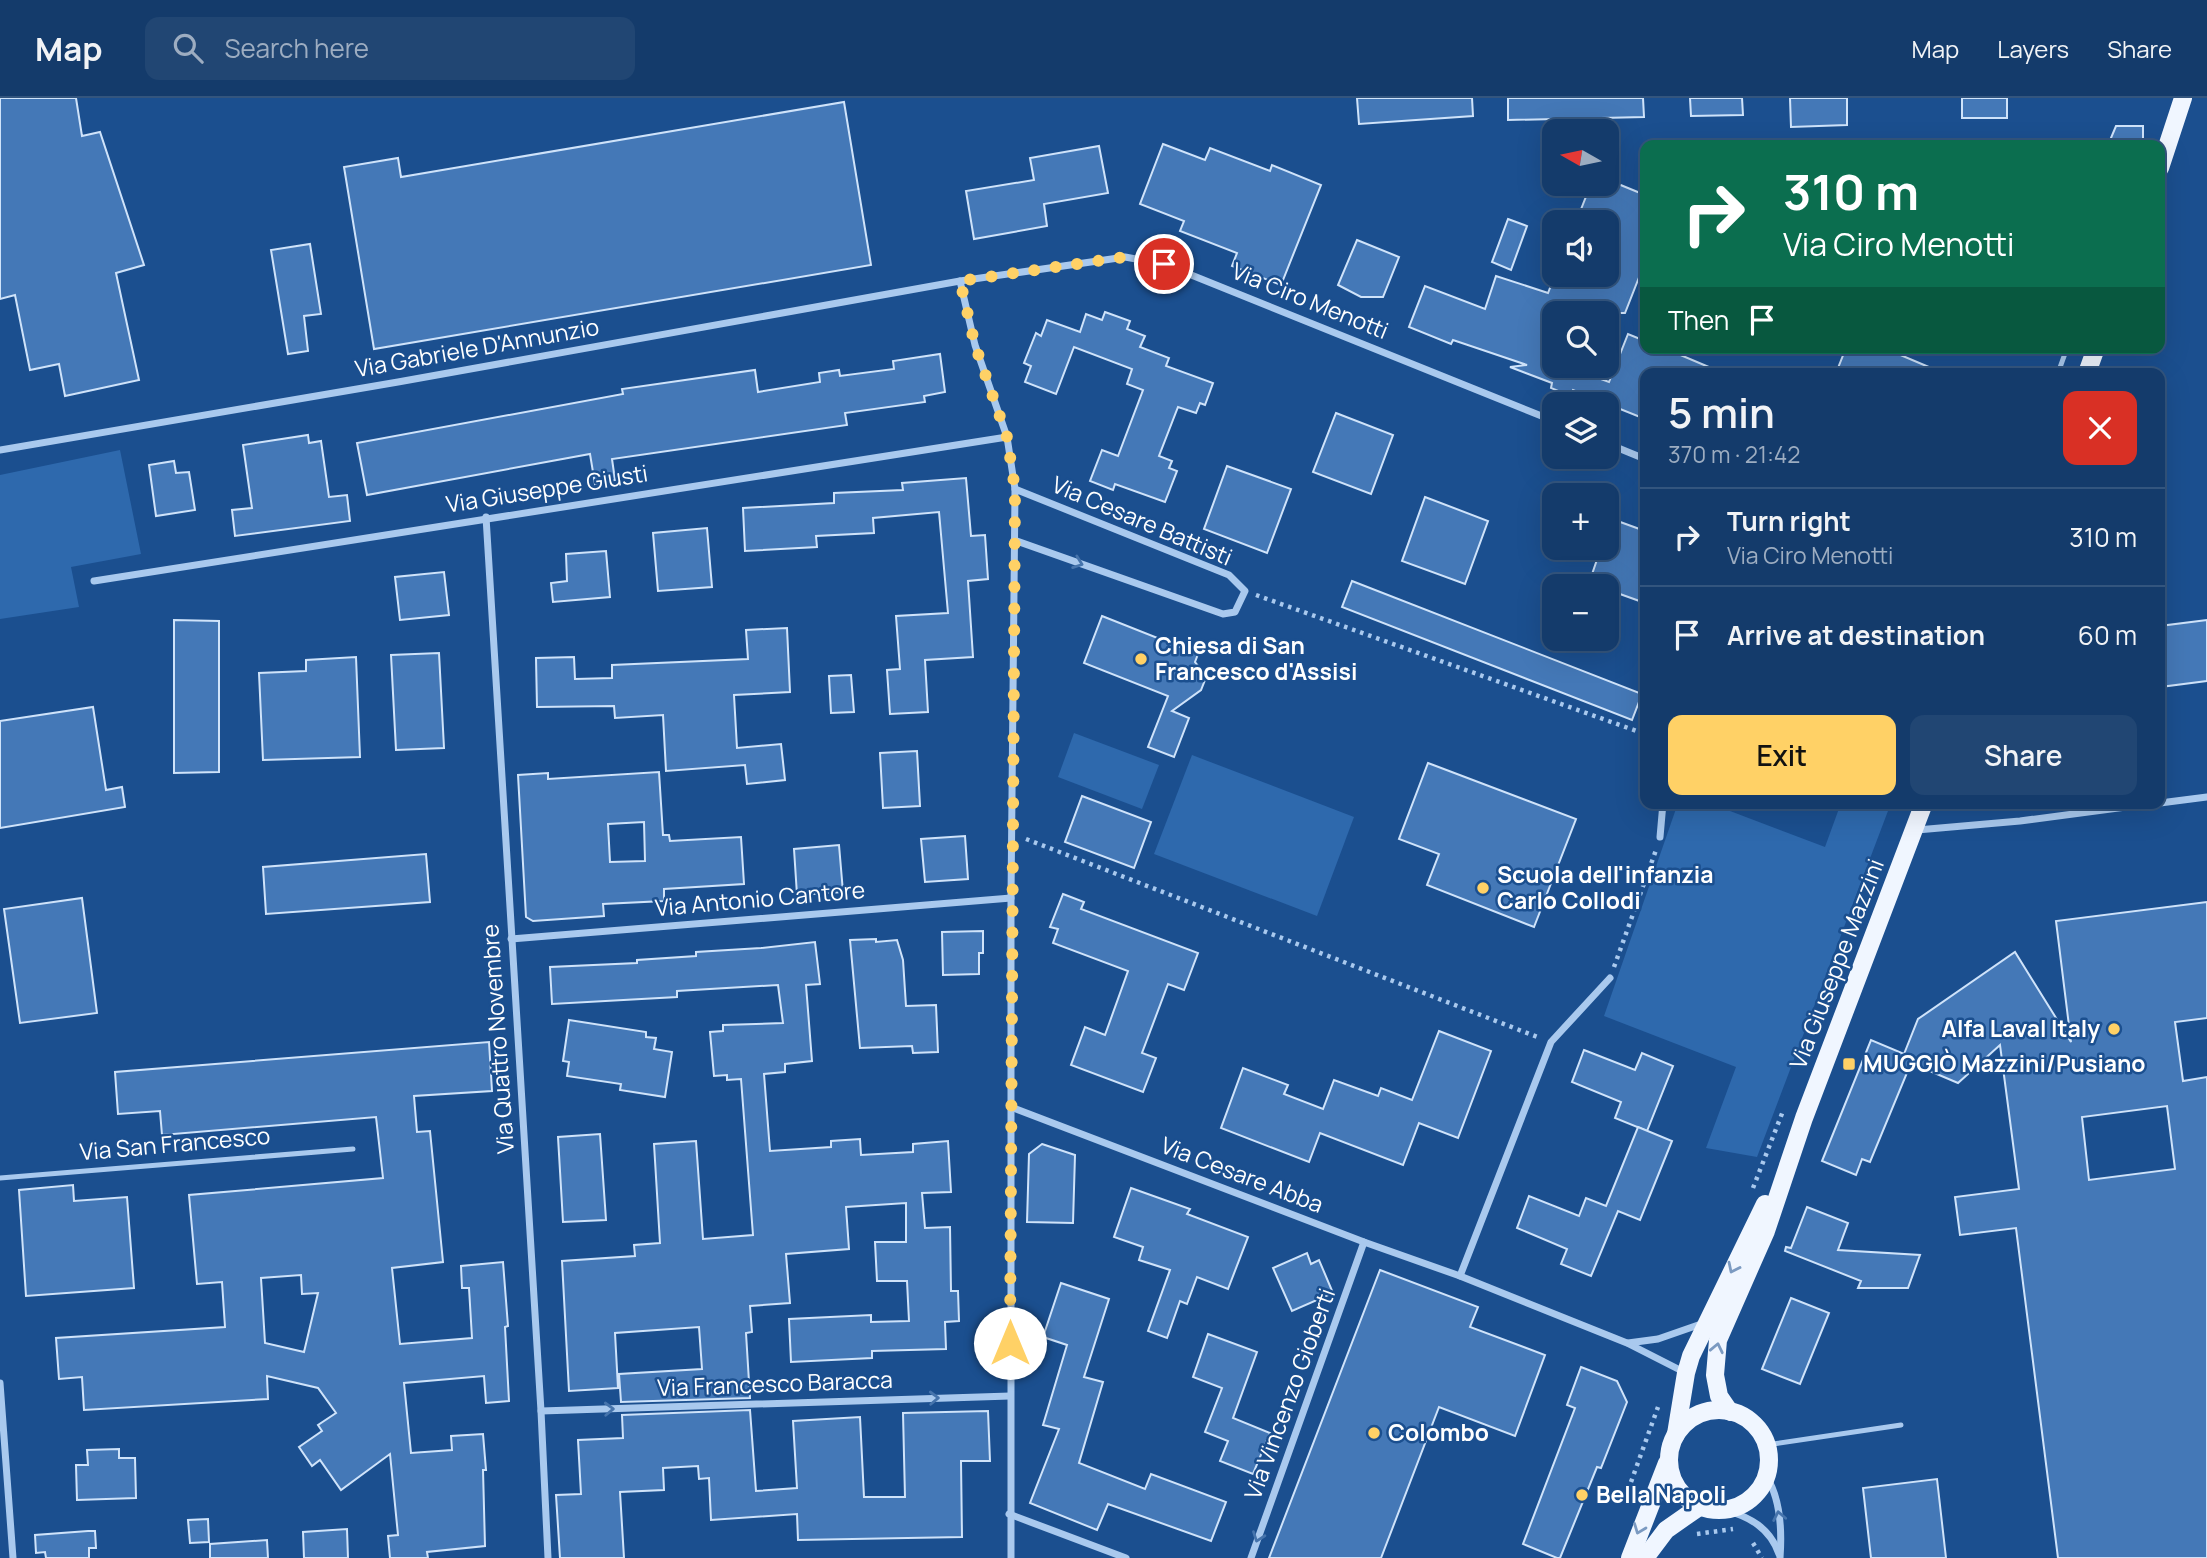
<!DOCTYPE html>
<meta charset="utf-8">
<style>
:root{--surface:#143b6b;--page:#214673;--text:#f1f3f6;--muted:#9dadc1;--line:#33557e;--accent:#ffd166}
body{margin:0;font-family:Manrope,sans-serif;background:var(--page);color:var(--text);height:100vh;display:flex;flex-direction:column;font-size:26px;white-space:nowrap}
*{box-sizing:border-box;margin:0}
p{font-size:23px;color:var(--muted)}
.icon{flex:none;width:38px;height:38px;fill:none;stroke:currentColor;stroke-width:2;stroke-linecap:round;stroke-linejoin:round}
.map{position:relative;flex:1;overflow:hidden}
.drawer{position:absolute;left:1640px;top:270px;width:525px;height:441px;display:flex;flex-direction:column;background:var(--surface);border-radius:14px;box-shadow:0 7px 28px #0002,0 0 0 2px var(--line)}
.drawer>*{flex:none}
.guide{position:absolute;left:1640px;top:42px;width:525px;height:214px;border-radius:14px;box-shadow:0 7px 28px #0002,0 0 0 2px var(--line);background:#0b6e4f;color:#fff;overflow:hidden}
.needle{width:46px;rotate:279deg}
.buttons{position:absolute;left:1542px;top:21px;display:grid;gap:14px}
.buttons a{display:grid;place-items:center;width:77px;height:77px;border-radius:14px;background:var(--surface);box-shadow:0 7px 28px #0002,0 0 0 2px var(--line);font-size:35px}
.pin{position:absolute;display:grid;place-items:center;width:60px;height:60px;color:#fff;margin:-30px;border:4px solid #fff;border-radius:50%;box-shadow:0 2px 7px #0007}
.me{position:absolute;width:77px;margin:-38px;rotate:0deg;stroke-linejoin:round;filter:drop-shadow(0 0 5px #0008)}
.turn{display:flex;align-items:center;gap:24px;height:147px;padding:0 28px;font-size:32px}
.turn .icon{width:91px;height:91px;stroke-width:2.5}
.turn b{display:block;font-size:49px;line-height:60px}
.then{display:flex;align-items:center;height:66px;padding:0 28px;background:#0003;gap:14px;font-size:26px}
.round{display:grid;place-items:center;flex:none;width:74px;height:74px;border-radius:14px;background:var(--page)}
.headline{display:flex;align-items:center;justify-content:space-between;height:119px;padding:0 28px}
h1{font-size:42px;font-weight:600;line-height:52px}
.button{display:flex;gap:14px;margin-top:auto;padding:14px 28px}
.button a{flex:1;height:80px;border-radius:14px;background:var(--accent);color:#111;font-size:28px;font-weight:600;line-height:80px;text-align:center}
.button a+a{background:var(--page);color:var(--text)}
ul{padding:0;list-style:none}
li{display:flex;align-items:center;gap:21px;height:98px;padding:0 28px;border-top:2px solid var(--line)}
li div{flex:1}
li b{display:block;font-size:26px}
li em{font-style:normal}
header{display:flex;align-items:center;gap:42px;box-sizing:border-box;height:98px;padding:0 35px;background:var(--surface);border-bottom:2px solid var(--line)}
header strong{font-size:33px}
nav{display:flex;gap:38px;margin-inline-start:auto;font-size:24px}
.search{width:490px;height:63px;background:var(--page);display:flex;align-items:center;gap:18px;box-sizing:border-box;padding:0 24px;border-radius:14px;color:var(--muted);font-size:26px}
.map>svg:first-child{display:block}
.grass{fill:#2e69ad}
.building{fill:#4478b7;stroke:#cfe3fa;stroke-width:2;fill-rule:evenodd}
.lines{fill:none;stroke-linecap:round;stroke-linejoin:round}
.path{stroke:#a9c9ee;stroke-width:4.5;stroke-dasharray:3.5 5;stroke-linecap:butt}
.lane{stroke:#a9c9ee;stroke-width:5}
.street{stroke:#a9c9ee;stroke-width:7}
.primary{stroke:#f0f6ff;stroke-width:18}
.oneway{stroke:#4674ac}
.oneway2{stroke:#7b9ac1}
.route{stroke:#ffd166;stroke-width:12;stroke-dasharray:0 21.6}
.poi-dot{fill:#ffd166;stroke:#1b4f8f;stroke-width:2.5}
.labels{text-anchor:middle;stroke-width:5;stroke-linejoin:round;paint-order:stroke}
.street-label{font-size:23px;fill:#fff;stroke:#1b4f8f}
.poi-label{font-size:23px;font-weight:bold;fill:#fff;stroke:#1b4f8f;text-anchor:start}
</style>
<header>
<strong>Map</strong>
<div class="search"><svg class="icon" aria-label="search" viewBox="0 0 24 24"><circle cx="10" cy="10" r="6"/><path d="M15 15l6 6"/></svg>Search here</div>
<nav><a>Map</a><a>Layers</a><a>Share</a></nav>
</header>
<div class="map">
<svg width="2207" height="1460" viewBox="0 0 2207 1460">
<rect width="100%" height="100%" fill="#1b4f8f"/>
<g class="grass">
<path d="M120,352L141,456L71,469L79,509L0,521V377Z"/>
<path d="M1074,635L1159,667L1142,711L1058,679Z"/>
<path d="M1192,657L1354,719L1317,818L1154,756Z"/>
<path d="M1678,705H1709L1825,749L1841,705H1891L1757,1059L1706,1050L1736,969L1604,918Z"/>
</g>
<g class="building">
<path d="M0,0H76L82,38L100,34L144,167L116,175L139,282L65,298L59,266L30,272L15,197L0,201Z"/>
<path d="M1357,0H1472L1473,18L1359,26Z"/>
<path d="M1508,0H1643L1644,19L1508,22Z"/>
<path d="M1690,0H1742L1743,17L1691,18Z"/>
<path d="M1790,0H1847V27L1791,29Z"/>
<rect x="1962" y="0" width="45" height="20"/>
<path d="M844,4L871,167L374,251L344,69L398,60L401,79Z"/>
<path d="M2116,28H2143V47H2108Z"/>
<path d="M1163,46L1205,62L1210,50L1270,73L1272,67L1321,87L1281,187L1232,168L1237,155L1180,133L1184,123L1140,106Z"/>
<path d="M1099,48L1108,95L1044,106L1047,128L974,141L966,93L1034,82L1030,60Z"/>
<path d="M1606,81L1645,97V164L1625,215H1554V268H1565L1609,284L1628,236L1645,243V250H1664L1723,275H1645V321L1573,292L1570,298L1551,290L1552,285L1510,269L1527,267L1453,242L1451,246L1409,229L1425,188L1485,211L1496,178L1548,195L1555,177H1606V124H1576L1591,86H1606Z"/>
<path d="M1508,121L1527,128L1511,172L1492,164Z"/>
<path d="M1357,142L1399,159L1383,199H1361L1338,187Z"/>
<path d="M310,146L321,216L304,218L308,253L288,256L271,152Z"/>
<path d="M1105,214L1130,223L1127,231L1145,238L1140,249L1169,260L1166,268L1213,285L1205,307L1200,305L1196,315L1178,309L1159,358L1172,363L1169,370L1177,373L1165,404L1115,386L1113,392L1090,383L1102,352L1118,358L1143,292L1127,286L1132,271L1074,249L1056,296L1025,284L1031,268L1024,265L1036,235L1041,238L1047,222L1080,234L1086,216L1102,222Z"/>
<path d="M1846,250H1884L1943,275H1836Z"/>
<path d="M940,256L945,294L924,298L925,304L845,315L847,327L612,361L615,382L595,386L590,356L367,397L357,345L623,296L622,291L755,272L758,294L820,284L819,275L839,272L840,278L894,271L893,263Z"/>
<path d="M1336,315L1393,337L1371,396L1313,374Z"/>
<path d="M308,337L309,345L321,343L329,399L347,397L350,423L235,438L232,412L252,410L243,347Z"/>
<path d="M174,363L176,375L189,374L195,412L156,418L149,367Z"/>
<path d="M1227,368L1291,391L1267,455L1204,431Z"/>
<path d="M966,380L971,438L985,437L988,481L968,483L973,559L925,562L928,614L890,616L887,572L900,571L896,518L948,515L939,414L873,420L874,435L816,438L817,449L745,453L743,410L834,405V395L903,392L902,385Z"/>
<path d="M1425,399L1488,423L1465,486L1402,463Z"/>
<path d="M1612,421L1645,433V505L1606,491V488L1589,485L1601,450H1606V436Z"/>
<path d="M707,430L712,489L658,493L653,435Z"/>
<path d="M606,453L610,499L553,504L551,485L567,483L566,456Z"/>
<path d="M444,474L449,517L400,522L395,479Z"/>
<path d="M1352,483L1642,596L1632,622L1342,509Z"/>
<path d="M1102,518L1198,556L1195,564L1203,574L1205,582L1201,592L1172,613L1189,620L1174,659L1148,649L1168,598L1084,565Z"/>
<path d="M174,522L219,523V674L174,675Z"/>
<path d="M2207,522V583L2160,589V528Z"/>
<path d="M787,530L790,594L734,597L737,650L781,646L785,682L747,686L745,667L666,673L663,617L615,620L614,608L537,609L536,560L574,559L575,581L612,580V567L748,561L746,532Z"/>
<path d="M439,555L444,650L396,652L391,557Z"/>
<path d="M356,559L360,659L263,662L259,575L306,573V562Z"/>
<path d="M851,577L854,614L831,615L829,578Z"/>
<path d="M93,609L106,692L122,689L125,709L0,730V623Z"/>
<path d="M917,653L920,708L883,710L880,655Z"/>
<path d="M1428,665L1576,721L1534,829L1427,787L1439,756L1399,741Z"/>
<path d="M659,674L663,737H669L670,743L741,739L744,786L664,791V803L603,806L604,818L533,823L526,819L518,677L548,675V681ZM644,724L645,763L610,764L608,726Z"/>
<path d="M1082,698L1151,724L1134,770L1065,744Z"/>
<path d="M965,738L968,781L925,784L921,741Z"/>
<path d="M839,747L843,794L797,797L794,751Z"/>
<path d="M426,756L430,804L266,816L263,769Z"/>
<path d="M1063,796L1084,804L1081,811L1198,855L1184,892L1168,886L1142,955L1156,960L1143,994L1071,967L1085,929L1105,937L1128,873L1053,845L1058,831L1050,829Z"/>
<path d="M82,800L97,915L20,925L4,811Z"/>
<path d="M2207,804V920L2175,924L2183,983L2207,979V1460H2058L2016,1130L1960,1137L1955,1099L2019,1091L2000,947L1958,985L1911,965L1870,1064L1862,1061L1856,1077L1822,1063L1871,942L1904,956L1918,921L2015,854L2071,944L2056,823ZM2167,1008L2175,1071L2089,1082L2082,1019Z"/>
<path d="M983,833V855H979V876L943,877L942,834Z"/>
<path d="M876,841V844L897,842L903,862L906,908L936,907L938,954L913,955L912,948L860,950L850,842Z"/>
<path d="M815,844L820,886L806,887L812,963L785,966V974L764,976L770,1053L831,1049V1043L860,1041L861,1057L913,1054V1046L948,1043L951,1094L922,1095L925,1130L950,1129L951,1193H958L959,1223L945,1224L946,1251L872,1253V1260L791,1264L789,1221L871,1217V1224L909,1223L907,1183H877L875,1144H906V1105L846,1109L849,1151L786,1156L790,1205L750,1208L752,1234L746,1235L750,1300L621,1304L619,1276L702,1271L699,1229L615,1235L618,1290L569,1293L562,1163L635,1158L634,1147L660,1145L654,1046L696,1043L703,1141L753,1137L741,981L727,982V977L714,978L710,934L723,933V927L783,925L778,887L677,893V899L552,906L550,869L637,865V862L696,858V854L761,850Z"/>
<path d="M569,922L646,934V939L656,940L654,951L672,954L665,999L620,992L621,986L567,978L569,964L563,963Z"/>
<path d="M1439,933L1491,953L1458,1040L1419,1025L1403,1067L1320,1035L1309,1064L1221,1030L1243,970L1288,987L1284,996L1323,1011L1334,982L1378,998L1381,990L1412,1002Z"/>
<path d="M489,944L492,993L414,998L417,1034L430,1033L443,1164L392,1170L400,1246L472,1240L469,1190H462L461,1168L503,1164L508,1228L505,1229L509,1303L486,1305L484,1278L404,1285L411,1355L452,1352L451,1338L483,1336L486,1372H483L485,1448L427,1454L428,1460H390L388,1438L398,1437L390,1356L341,1392L320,1362L312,1368L299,1349L322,1333L318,1327L336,1315L318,1290L267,1278L268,1301L84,1312L82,1279L59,1281L56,1240L225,1229L222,1184L197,1186L189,1097L383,1080L376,1019L162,1037L160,1013L118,1016L115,974ZM301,1177L302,1196L318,1195L304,1254L265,1245L261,1180Z"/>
<path d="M1584,952L1635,972L1642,955L1673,968L1647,1033L1615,1020L1621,1004L1572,984Z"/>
<path d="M1638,1029L1672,1043L1640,1122L1618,1113L1591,1178L1561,1166L1567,1151L1517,1130L1529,1098L1579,1118L1586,1100L1606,1108Z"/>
<path d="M600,1036L606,1122L563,1124L558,1039Z"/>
<path d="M1042,1046L1075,1057L1073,1125L1027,1124L1029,1056Z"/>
<path d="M73,1087L74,1103L127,1099L134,1190L26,1198L19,1092Z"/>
<path d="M1131,1090L1190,1111L1187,1116L1248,1139L1228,1191L1197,1179L1187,1206L1180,1203L1167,1240L1148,1233L1170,1172L1139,1162L1143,1149L1114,1139Z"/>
<path d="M1807,1109L1848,1125L1838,1152L1920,1157L1908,1190H1858L1861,1183L1785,1153L1786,1149L1791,1150Z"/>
<path d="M1307,1155L1311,1166L1319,1162L1333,1195L1292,1213L1273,1170Z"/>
<path d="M1380,1172L1478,1209L1470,1229L1545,1257L1515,1338L1439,1309L1381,1460H1269Z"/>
<path d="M1061,1185L1109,1201L1084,1279L1103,1284L1079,1365L1145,1391L1151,1376L1226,1404L1211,1443L1108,1406L1097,1432L1030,1405L1059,1331L1043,1327L1067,1247L1043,1239Z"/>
<path d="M1791,1200L1829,1215L1800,1286L1762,1271Z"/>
<path d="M1208,1236L1257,1254L1233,1320L1270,1335L1253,1376L1220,1363L1228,1343L1205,1334L1222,1290L1193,1279Z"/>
<path d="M1581,1269L1617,1283L1627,1304L1601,1370L1597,1369L1560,1460H1557L1523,1446L1575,1310L1567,1307Z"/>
<path d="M750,1312L756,1393L797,1390L793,1323L860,1319L864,1399H905L903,1315L988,1313L990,1363H961L962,1439L798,1442L797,1416L711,1422L709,1380L699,1381L698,1368L663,1370L664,1392L620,1394L624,1460H560L556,1397L581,1396L578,1342L623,1340L622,1317Z"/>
<path d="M119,1351V1360H135L136,1400L77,1402L76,1367H88L87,1352Z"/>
<path d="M1937,1381L1946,1460H1871L1863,1390Z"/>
<path d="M208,1421L209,1444L190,1445L188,1422Z"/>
<path d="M347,1431L348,1460H304L303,1434Z"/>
<path d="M88,1433H95L96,1450H89V1460H46L45,1454L36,1455L35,1437Z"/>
<path d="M267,1442L268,1460H210V1446Z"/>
</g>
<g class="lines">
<g class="path">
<path d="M1256,497L1645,636"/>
<path d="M1026,741L1540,940"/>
<path d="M1614,869L1656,752"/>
<path d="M1753,1090L1783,1013"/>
<path d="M1631,1384L1658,1309"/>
<path d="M1697,1436L1733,1431"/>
<path d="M1753,1445L1762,1460"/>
</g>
<g class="lane">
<path d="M2058,275L2067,250"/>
<path d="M0,1080L353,1051"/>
<path d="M1766,1347L1901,1327"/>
</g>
<g class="street">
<path d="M960,183L975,247L1007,339L1015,391L1011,800V1460"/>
<path d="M1606,345L1645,361"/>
<path d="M0,352L398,284L960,183L1125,159L1164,166L1554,323"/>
<path d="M486,419L541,1313L548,1460"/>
<path d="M1014,442L1223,516L1235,514L1245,493L1229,477L1015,391"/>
<path d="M94,483L1007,339"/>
<path d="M2160,705L2207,699"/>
<path d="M1917,732L2020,723L2156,705"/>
<path d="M1660,739L1663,705"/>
<path d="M511,841L1011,800"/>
<path d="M1011,1009L1364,1144L1460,1178L1627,1245L1684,1274"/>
<path d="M1460,1178L1551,944L1610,880"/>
<path d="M1628,1245L1658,1241L1704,1225"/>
<path d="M0,1285L13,1460"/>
<path d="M541,1313L1010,1298"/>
<path d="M1766,1378C1781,1401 1782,1433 1780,1460"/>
<path d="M1725,1412C1750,1419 1770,1430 1779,1456"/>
<path d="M1009,1416L1126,1460"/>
<path d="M1251,1460L1364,1144"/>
</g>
<g class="primary">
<path d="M2160,70L2183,0"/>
<path d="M2087,275L2096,250"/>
<circle cx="1719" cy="1362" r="50"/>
<path d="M1730,1314L1719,1298L1715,1277L1718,1242L1766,1133L1804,1020L1924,705"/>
<path d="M1676,1336L1686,1275L1691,1258L1765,1106"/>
<path d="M1630,1460L1667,1365"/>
<path d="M1645,1460L1666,1432L1699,1409"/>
</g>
</g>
<defs><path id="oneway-chevron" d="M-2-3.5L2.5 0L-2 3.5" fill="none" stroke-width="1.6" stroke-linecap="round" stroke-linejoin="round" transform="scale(1.75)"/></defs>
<g class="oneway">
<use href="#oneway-chevron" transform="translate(1078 465) rotate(20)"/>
<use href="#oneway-chevron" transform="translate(934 1300) rotate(-2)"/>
<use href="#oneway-chevron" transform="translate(609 1311) rotate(-2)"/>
<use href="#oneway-chevron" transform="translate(1779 1418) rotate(-101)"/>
<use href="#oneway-chevron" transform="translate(1258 1439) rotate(110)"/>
</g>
<g class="oneway2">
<use href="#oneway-chevron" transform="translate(1733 1170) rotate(116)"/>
<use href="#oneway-chevron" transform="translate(1717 1250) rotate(-78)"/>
<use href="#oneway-chevron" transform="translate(1639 1431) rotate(111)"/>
</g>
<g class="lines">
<path class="route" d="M1010,1245L1015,391L1007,339L975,247L960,183L1125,159L1164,166"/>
</g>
<g class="poi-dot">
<circle cx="1141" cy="561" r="7"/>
<circle cx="1483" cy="790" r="7"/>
<circle cx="2114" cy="931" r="7"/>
<rect x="1842" y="959" width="14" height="14" rx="3.5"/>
<circle cx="1374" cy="1335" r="7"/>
<circle cx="1582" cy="1397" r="7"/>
</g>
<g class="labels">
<g class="street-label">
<text transform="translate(1310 203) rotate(22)" y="8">Via Ciro Menotti</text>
<text transform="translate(477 250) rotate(-10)" y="8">Via Gabriele D'Annunzio</text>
<text transform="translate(547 391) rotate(-9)" y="8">Via Giuseppe Giusti</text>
<text transform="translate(1142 423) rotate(23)" y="8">Via Cesare Battisti</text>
<text transform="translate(760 801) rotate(-5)" y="8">Via Antonio Cantore</text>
<text transform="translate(1837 866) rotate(-69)" y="8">Via Giuseppe Mazzini</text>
<text transform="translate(498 941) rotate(-94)" y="8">Via Quattro Novembre</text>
<text transform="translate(175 1046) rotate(-5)" y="8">Via San Francesco</text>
<text transform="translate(1242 1077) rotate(21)" y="8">Via Cesare Abba</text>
<text transform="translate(775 1286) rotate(-2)" y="8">Via Francesco Baracca</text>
<text transform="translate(1290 1296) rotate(-70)" y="8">Via Vincenzo Gioberti</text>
</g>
<g class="poi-label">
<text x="1155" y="556">Chiesa di San<tspan x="1155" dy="26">Francesco d'Assisi</tspan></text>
<text x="1497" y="785">Scuola dell'infanzia<tspan x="1497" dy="26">Carlo Collodi</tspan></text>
<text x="2100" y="939" text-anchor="end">Alfa Laval Italy</text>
<text x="1863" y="974">MUGGIÒ Mazzini/Pusiano</text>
<text x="1388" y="1343">Colombo</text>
<text x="1596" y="1405">Bella Napoli</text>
</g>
</g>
</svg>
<div class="buttons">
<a><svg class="needle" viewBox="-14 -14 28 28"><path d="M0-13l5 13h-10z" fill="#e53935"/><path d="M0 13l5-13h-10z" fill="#9dadc1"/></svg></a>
<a><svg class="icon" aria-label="sound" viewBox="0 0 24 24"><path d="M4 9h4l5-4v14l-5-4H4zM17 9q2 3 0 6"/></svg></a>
<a><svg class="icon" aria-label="search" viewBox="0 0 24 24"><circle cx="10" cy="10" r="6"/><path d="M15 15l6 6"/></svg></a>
<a><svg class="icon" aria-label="layers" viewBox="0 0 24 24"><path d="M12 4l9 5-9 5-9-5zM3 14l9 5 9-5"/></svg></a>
<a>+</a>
<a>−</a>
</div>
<div class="pin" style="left:1164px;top:166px;background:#d93025"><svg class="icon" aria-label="arrive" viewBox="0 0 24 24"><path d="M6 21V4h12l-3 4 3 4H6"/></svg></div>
<svg class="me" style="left:1010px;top:1245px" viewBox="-20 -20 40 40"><circle r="19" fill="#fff"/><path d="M0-13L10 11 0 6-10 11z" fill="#ffd166"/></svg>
<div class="guide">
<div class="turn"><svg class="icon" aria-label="right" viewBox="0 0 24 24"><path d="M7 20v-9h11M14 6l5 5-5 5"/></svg><div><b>310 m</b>Via Ciro Menotti</div></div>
<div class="then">Then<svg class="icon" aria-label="arrive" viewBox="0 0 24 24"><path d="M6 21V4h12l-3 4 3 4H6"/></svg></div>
</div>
<section class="drawer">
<div class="headline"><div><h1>5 min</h1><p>370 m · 21:42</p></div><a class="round" style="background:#d93025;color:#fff"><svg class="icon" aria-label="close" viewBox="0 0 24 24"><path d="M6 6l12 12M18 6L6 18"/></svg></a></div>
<ul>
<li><svg class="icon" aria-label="right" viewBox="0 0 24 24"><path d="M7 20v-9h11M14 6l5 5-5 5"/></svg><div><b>Turn right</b><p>Via Ciro Menotti</p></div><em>310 m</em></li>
<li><svg class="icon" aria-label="arrive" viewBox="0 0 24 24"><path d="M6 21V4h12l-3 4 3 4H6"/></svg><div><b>Arrive at destination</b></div><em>60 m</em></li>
</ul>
<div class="button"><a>Exit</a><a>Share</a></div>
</section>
</div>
